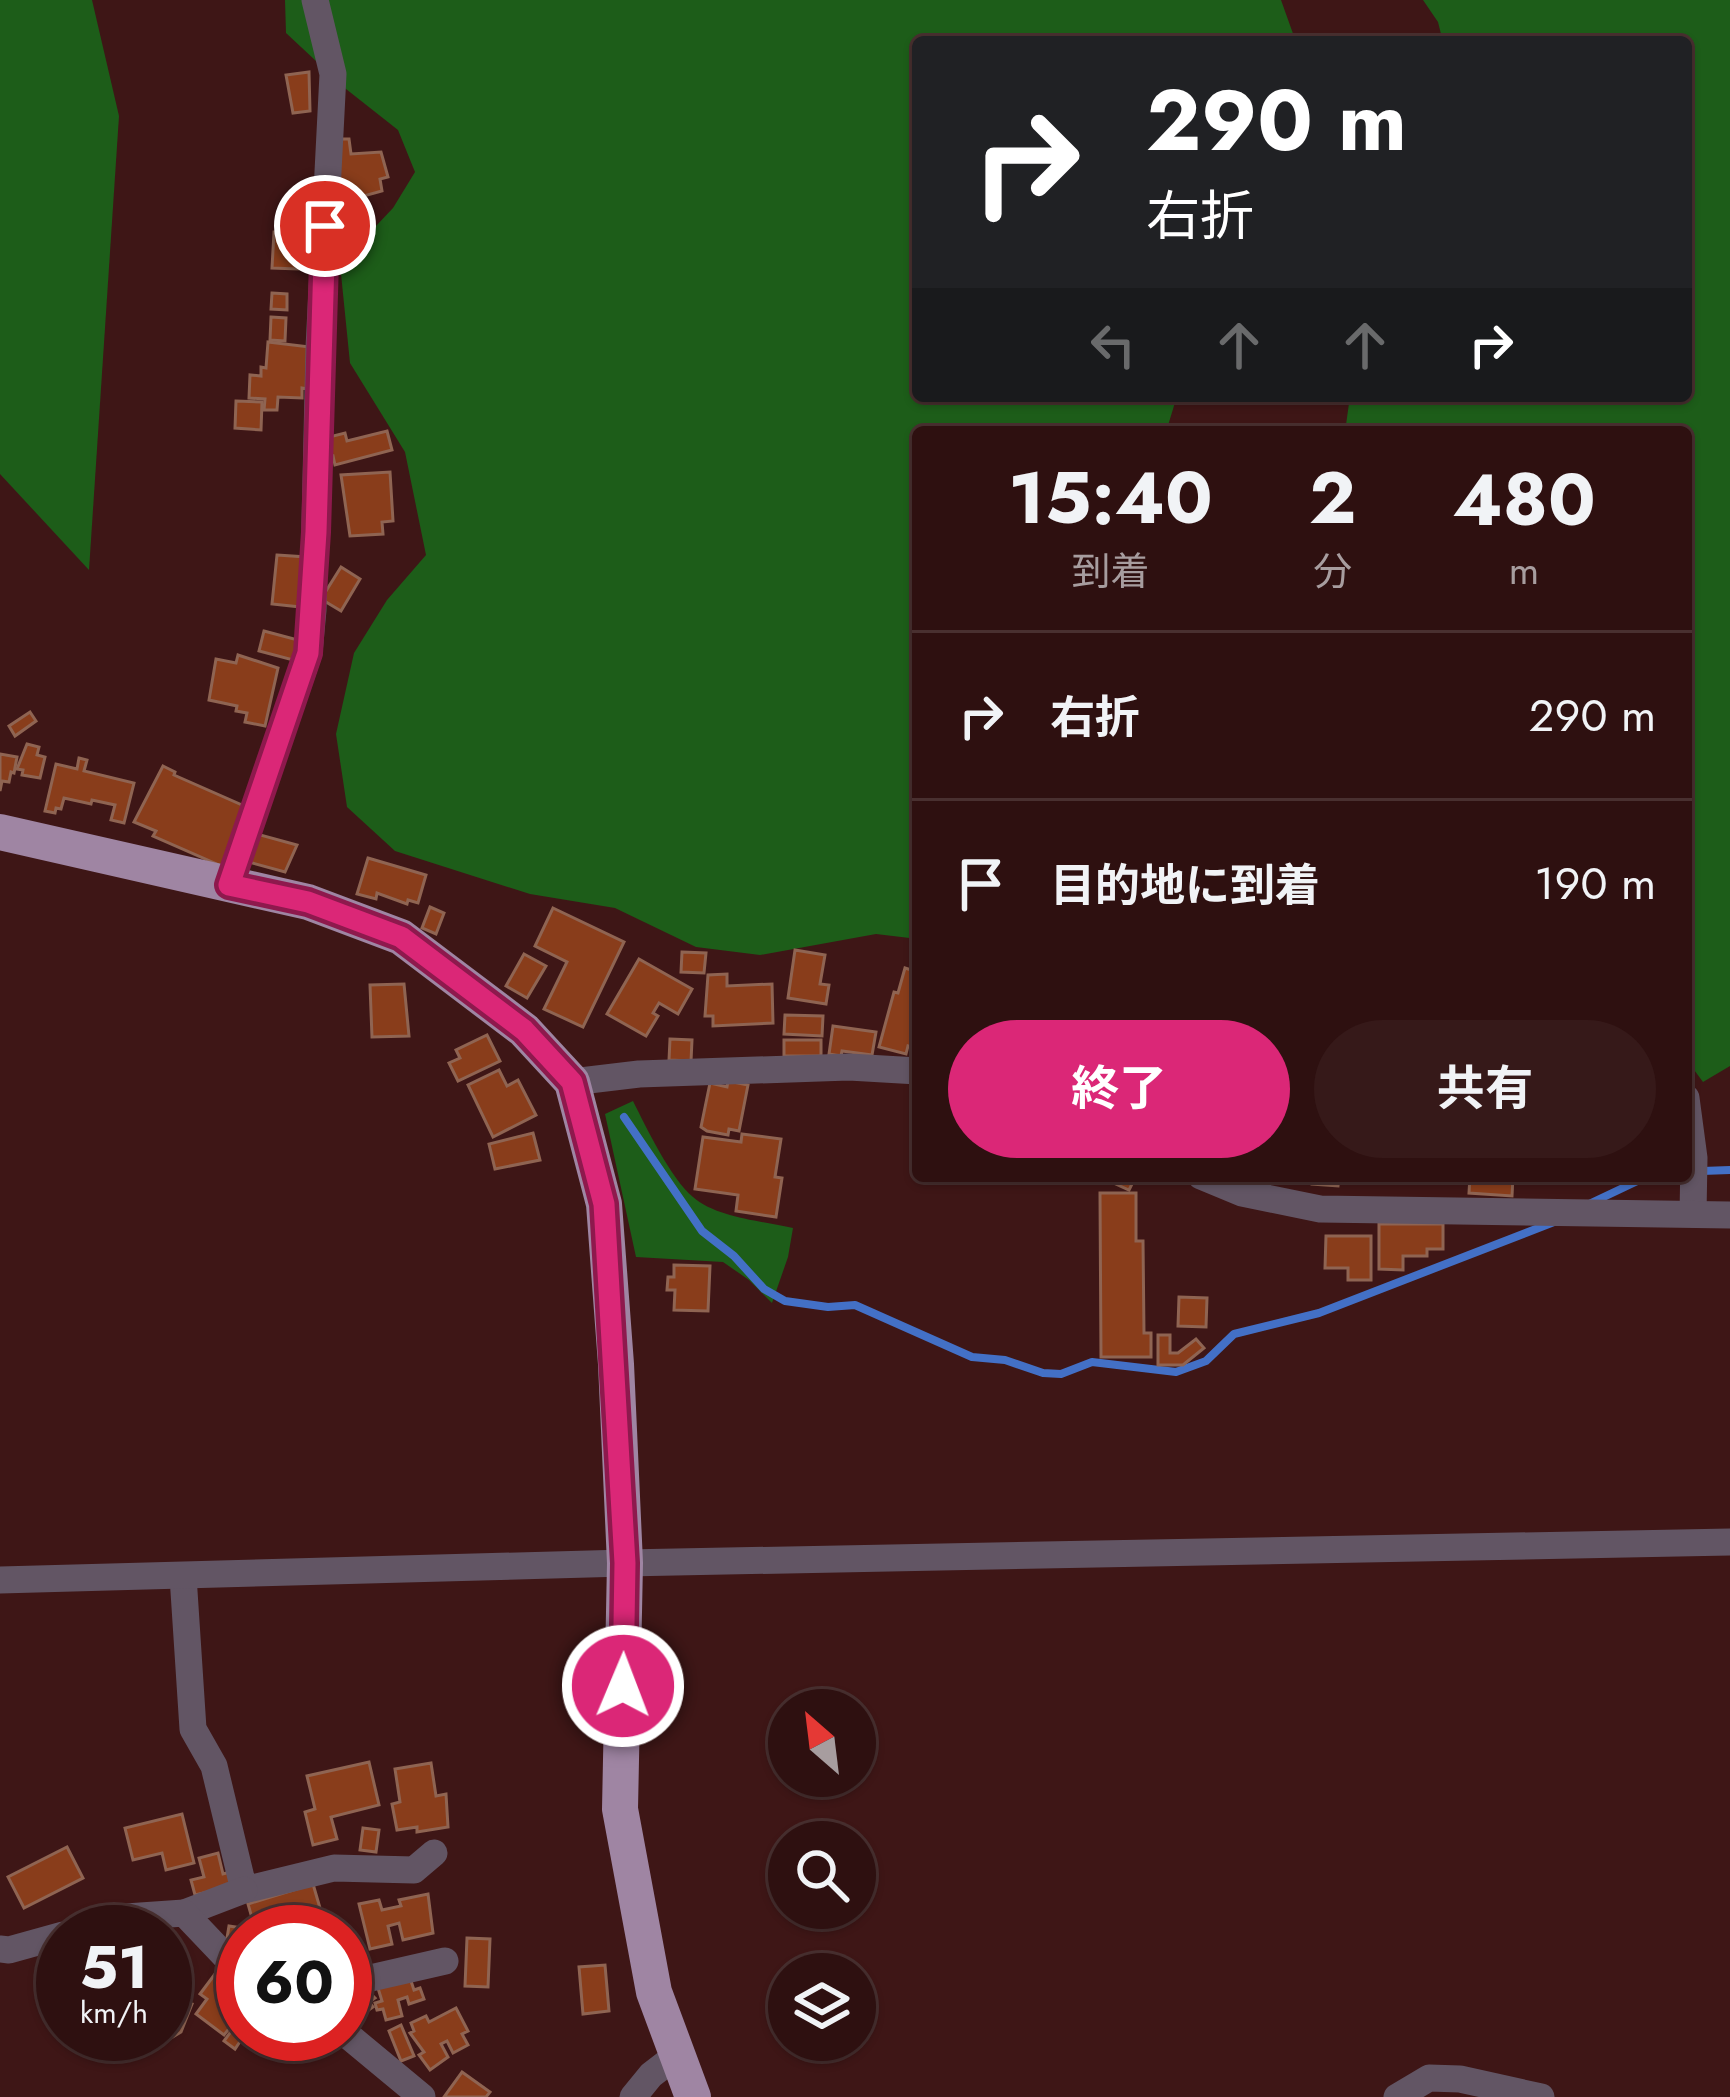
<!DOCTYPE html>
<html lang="ja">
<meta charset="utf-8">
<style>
:root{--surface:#2e1010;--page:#361919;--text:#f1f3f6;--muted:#a79d9f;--line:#493030;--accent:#db2777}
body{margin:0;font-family:Jost,"Noto Sans JP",sans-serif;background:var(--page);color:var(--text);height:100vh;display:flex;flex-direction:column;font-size:45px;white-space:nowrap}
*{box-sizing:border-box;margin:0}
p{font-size:39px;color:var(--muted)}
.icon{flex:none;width:66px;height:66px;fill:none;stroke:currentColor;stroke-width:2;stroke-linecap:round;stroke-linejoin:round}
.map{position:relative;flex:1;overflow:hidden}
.sheet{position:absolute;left:912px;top:426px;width:780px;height:756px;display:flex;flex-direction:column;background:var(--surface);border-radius:12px;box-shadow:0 3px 9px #0004,0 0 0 3px var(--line)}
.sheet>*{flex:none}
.top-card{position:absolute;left:912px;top:36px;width:780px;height:366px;border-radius:12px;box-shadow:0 3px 9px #0004,0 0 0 3px var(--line);background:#202124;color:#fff;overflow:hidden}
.needle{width:78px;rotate:332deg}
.controls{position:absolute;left:768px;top:1689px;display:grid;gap:24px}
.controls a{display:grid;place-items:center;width:108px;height:108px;border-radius:50%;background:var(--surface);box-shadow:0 3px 9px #0004,0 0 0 3px var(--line);font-size:60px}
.speed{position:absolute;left:36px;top:1905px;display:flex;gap:24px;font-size:60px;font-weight:700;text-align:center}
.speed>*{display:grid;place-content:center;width:156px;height:156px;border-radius:50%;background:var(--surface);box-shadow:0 3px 9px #0004,0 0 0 3px var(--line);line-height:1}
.speed small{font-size:30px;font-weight:400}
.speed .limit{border:18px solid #d22;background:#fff;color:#111}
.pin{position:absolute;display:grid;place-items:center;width:102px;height:102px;color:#fff;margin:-51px;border:6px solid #fff;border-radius:50%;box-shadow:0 3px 12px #0007}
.me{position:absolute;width:132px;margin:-66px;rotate:1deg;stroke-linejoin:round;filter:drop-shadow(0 0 9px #0008)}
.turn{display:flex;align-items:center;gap:42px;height:252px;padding:0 36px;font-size:54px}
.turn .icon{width:156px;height:156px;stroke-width:2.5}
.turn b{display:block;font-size:84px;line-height:102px}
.lanes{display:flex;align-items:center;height:114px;padding:0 36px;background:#0003;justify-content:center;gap:60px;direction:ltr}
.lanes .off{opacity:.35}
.eta{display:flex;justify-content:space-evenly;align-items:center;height:204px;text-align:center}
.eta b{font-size:72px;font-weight:700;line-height:84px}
.primary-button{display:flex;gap:24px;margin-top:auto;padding:24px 36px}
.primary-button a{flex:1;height:138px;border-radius:72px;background:var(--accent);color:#fff;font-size:48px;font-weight:700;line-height:138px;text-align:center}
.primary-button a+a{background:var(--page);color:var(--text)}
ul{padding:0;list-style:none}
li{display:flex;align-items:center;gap:36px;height:168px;padding:0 36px;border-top:3px solid var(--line)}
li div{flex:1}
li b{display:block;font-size:45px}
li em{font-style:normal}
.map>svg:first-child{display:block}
.green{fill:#1d5d19}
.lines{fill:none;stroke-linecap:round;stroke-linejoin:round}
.stream{stroke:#4370c6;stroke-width:8}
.building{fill:#893d1b;stroke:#8f6452;stroke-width:3}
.street{stroke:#625564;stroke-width:27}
.primary{stroke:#9f85a3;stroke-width:36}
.route-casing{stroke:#8e194d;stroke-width:30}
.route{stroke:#db2777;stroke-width:21}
</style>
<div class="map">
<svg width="1730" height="2097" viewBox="0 0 1730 2097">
<rect width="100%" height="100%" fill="#3e1616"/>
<g class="green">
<path d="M0,0H92L119,116L89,570L0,474Z"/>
<path d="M285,0H1281L1296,42H918V396H1177L1166,432H918V939L876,934L760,955L696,947L615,908L530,894L395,851L347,807L336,734L354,653L387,600L426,555L405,452L350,363L340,264L393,208L415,172L398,130L346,89L286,33Z"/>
<path d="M1423,0H1730V1066L1703,1082L1686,1059V432H1345L1350,396H1686V42H1443L1438,22Z"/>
<path d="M633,1101C646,1127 671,1179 693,1197C717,1218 763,1221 793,1228L788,1257L772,1303L749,1280L723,1262L636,1257L605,1114Z"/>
</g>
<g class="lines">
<g class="stream">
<path d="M624,1117L702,1231L734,1256L764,1289L785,1301L828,1307L855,1305L972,1357L1005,1360L1043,1373L1061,1374L1092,1362L1176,1372L1206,1361L1234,1334L1319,1313L1554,1222"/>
<path d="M1702,1171L1730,1170"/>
<path d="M1589,1204L1648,1176"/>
</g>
</g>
<g class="building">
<path d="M309,72L310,111L293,113L286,75Z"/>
<path d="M334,139H349L351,154L381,152L388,177L380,179L382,191L353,199L350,186L339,189Z"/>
<path d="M274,232L299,233L298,269L272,268Z"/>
<path d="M272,293L287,294V310L271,309Z"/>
<path d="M271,317L286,318L285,341L270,340Z"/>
<path d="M268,342L310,347L308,389L302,388V398L278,397L277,410H264L265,399L249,398L250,375L261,376V367L266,368Z"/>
<path d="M236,401L262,402L261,430L235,428Z"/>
<path d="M387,431L392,450L335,465L333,456L326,458L321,439L345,433L347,441Z"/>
<path d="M390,472L393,521L382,522L383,534L350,536L341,475Z"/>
<path d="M277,555L306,557L301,607L272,604Z"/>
<path d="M341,567L360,579L341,611L321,599Z"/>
<path d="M264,631L298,640L293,660L259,651Z"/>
<path d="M238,655L278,668L265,726L245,722L247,713L236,711L237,706L209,700L216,659L236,663Z"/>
<path d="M30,712L36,721L15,736L9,726Z"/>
<path d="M27,744L39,747L37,755L45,757L40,778L22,775L23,770L17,769Z"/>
<path d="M0,754L17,757L14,773L11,772L9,782L2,781L0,791Z"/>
<path d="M79,758L87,760L84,771L134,783L124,823L111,820L115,805L92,800L91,804L64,798L61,809L56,808L55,813L45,811L56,764L77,769Z"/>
<path d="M163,766L175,772L174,775L251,809L226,868L153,836L156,831L134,822Z"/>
<path d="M253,833L297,845L285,872L245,861Z"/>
<path d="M368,858L426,875L418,903L408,900L407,904L377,893L376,899L357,894Z"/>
<path d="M430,907L444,913L436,934L422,928Z"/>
<path d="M553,908L624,942L583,1027L544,1009L567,962L535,946Z"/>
<path d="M795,950L825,955L820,984L829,985L826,1004L788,998Z"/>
<path d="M682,952L706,953L704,973L681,972Z"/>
<path d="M524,954L546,966L527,998L506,986Z"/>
<path d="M639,959L692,989L678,1014L659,1003L653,1013L658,1016L646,1036L607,1014Z"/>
<path d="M905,968L918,972V1049L908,1046L906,1054L879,1047L894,992L898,993Z"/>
<path d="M727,974V986L772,984L773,1023L713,1026V1016H705L708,975Z"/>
<path d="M404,984L409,1036L372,1037L370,985Z"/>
<path d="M785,1015L823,1016L822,1036L784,1034Z"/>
<path d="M833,1026L876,1032L872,1055L842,1051L841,1056L829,1054Z"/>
<path d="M487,1035L500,1061L458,1081L449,1063L460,1058L456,1050Z"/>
<path d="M670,1039L692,1040L691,1061L669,1060Z"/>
<rect x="784" y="1040" width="37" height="16"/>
<path d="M499,1070L507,1086L518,1080L536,1115L493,1137L468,1085Z"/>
<path d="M728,1081L748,1085L739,1131L729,1129L728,1135L707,1131L701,1127L710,1083L727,1087Z"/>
<path d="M533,1133L540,1160L495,1169L489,1144Z"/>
<path d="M742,1134L781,1139L775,1177L782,1178L776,1217L736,1211L738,1195L695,1189L703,1137L741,1142Z"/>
<path d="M1098,1176H1136L1129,1190Z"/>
<path d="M1294,1176H1355L1339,1177L1338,1186L1312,1184V1180Z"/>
<path d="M1470,1176H1513L1512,1196L1469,1193Z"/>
<path d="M1100,1193H1136V1241H1143L1144,1333H1151V1357H1101Z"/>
<path d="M1379,1224H1443V1249H1427V1256H1403V1270L1379,1269Z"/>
<path d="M1326,1236H1371V1280H1348V1268H1325Z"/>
<path d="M674,1265L710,1266L708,1311L674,1310L675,1290H667L668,1277H674Z"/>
<path d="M1179,1297L1207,1298L1206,1327L1178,1326Z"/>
<path d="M1158,1335H1170V1353H1178L1196,1339L1204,1348L1183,1365H1158Z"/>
<path d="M369,1762L379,1805L331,1817L337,1839L313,1845L305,1812L315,1809L307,1776Z"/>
<path d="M431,1763L436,1796L446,1794L448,1827L417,1832V1827L397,1830L392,1804L400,1802L395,1769Z"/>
<path d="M182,1814L194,1863L166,1870L162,1853L133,1860L125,1828Z"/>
<path d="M363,1828L379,1830L376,1852L360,1850Z"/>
<path d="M67,1847L83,1878L24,1908L8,1877Z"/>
<path d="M218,1853L223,1874L230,1872L233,1886L195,1895L191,1880L204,1877L199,1858Z"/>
<path d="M313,1884L327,1932H305L303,1924L289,1929L290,1932H256L248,1904Z"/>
<path d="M428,1894L433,1933L403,1940L399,1923L388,1926L392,1944L370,1949L359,1904L379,1900L382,1910L401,1906L399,1900Z"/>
<path d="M229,1926L249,1929L243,1932V1953L225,1950Z"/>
<path d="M467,1938L490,1939L488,1987L465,1986Z"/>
<path d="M605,1965L609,2011L583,2014L579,1967Z"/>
<path d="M215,1974L243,1988V2019L239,2016L224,2035L196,2014L207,1999L200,1994Z"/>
<path d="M409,1975L414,1990L420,1988L424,1999L409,2004L407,1997L398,2000L402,2016L386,2020L383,2009L377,2010L375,2003L382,2001L377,1985Z"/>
<path d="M370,1993L375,1998L369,2002L373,2007L356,2019L348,2010Z"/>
<path d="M184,2002L192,2004L181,2032L171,2038Z"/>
<path d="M165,2003L178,2009L167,2039L155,2034H165Z"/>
<path d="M456,2008L468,2031L462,2034L468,2045L453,2053L447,2041L441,2044L448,2057L430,2070L419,2055L424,2052L410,2033L414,2031L411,2023L426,2016L429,2022Z"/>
<path d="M238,2022L245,2034L235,2049L224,2041Z"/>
<path d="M401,2025L414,2056L401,2061L389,2031Z"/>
<path d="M462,2072L490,2092L486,2097H444Z"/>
</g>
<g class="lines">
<g class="street">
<path d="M229,885L309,653L313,610L319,348L333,74L315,0"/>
<path d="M572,1082L639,1074L849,1067L918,1071"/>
<path d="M1686,1098L1694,1158L1693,1214"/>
<path d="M1201,1176L1242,1193L1320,1209L1730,1215"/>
<path d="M183,1576L193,1729L214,1766L244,1890L334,1868L414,1870L434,1853"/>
<path d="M0,1580L625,1563L1730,1542"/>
<path d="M184,1913L244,1890"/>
<path d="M75,1932L126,1917L184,1913L243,1975"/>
<path d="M0,1949L9,1950L63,1935"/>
<path d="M345,1994L362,1980L445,1961"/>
<path d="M345,2033L422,2097"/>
<path d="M633,2097L651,2075L677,2055"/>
<path d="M1397,2097L1429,2078L1460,2079L1541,2097"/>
</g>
<path class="primary" d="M0,832L308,902L401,937L524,1030L572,1082L604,1204L616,1364L625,1563L620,1809L654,1992L693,2097"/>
</g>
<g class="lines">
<defs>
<path id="route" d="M325,226L316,532L308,653L229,885L308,902L401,937L524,1030L572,1082L604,1204L625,1563L623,1686"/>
</defs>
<use href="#route" class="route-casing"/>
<use href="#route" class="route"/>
</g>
</svg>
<div class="controls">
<a><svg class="needle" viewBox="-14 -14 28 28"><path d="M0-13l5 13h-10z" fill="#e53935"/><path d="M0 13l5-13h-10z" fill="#a79d9f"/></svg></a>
<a><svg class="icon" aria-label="search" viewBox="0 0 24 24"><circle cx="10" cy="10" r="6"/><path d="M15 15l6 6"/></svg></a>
<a><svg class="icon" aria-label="layers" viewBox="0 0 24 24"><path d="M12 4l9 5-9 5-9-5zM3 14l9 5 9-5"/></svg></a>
</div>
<div class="speed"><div>51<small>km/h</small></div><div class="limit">60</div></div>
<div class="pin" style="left:325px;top:226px;background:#d93025"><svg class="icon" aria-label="arrive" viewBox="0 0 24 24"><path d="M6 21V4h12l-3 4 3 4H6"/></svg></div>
<svg class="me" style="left:623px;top:1686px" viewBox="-20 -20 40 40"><circle r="17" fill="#db2777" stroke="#fff" stroke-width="3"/><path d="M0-11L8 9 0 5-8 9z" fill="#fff"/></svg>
<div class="top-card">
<div class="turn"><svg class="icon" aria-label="right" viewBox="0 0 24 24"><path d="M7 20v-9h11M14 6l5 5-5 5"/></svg><div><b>290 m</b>右折</div></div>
<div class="lanes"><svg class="icon off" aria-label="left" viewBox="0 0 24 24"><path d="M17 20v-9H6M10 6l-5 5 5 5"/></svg><svg class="icon off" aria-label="ahead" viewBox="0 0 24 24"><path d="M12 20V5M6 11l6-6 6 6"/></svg><svg class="icon off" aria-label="ahead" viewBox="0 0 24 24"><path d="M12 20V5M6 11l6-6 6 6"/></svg><svg class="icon" aria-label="right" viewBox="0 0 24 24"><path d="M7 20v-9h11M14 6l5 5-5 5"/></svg></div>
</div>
<section class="sheet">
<div class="eta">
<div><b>15:40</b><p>到着</p></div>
<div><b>2</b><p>分</p></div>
<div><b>480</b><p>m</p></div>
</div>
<ul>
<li><svg class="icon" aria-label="right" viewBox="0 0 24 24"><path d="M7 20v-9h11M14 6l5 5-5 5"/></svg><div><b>右折</b></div><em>290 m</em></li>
<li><svg class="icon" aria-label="arrive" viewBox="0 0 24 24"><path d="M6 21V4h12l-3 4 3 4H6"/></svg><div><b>目的地に到着</b></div><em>190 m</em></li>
</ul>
<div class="primary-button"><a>終了</a><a>共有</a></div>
</section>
</div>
